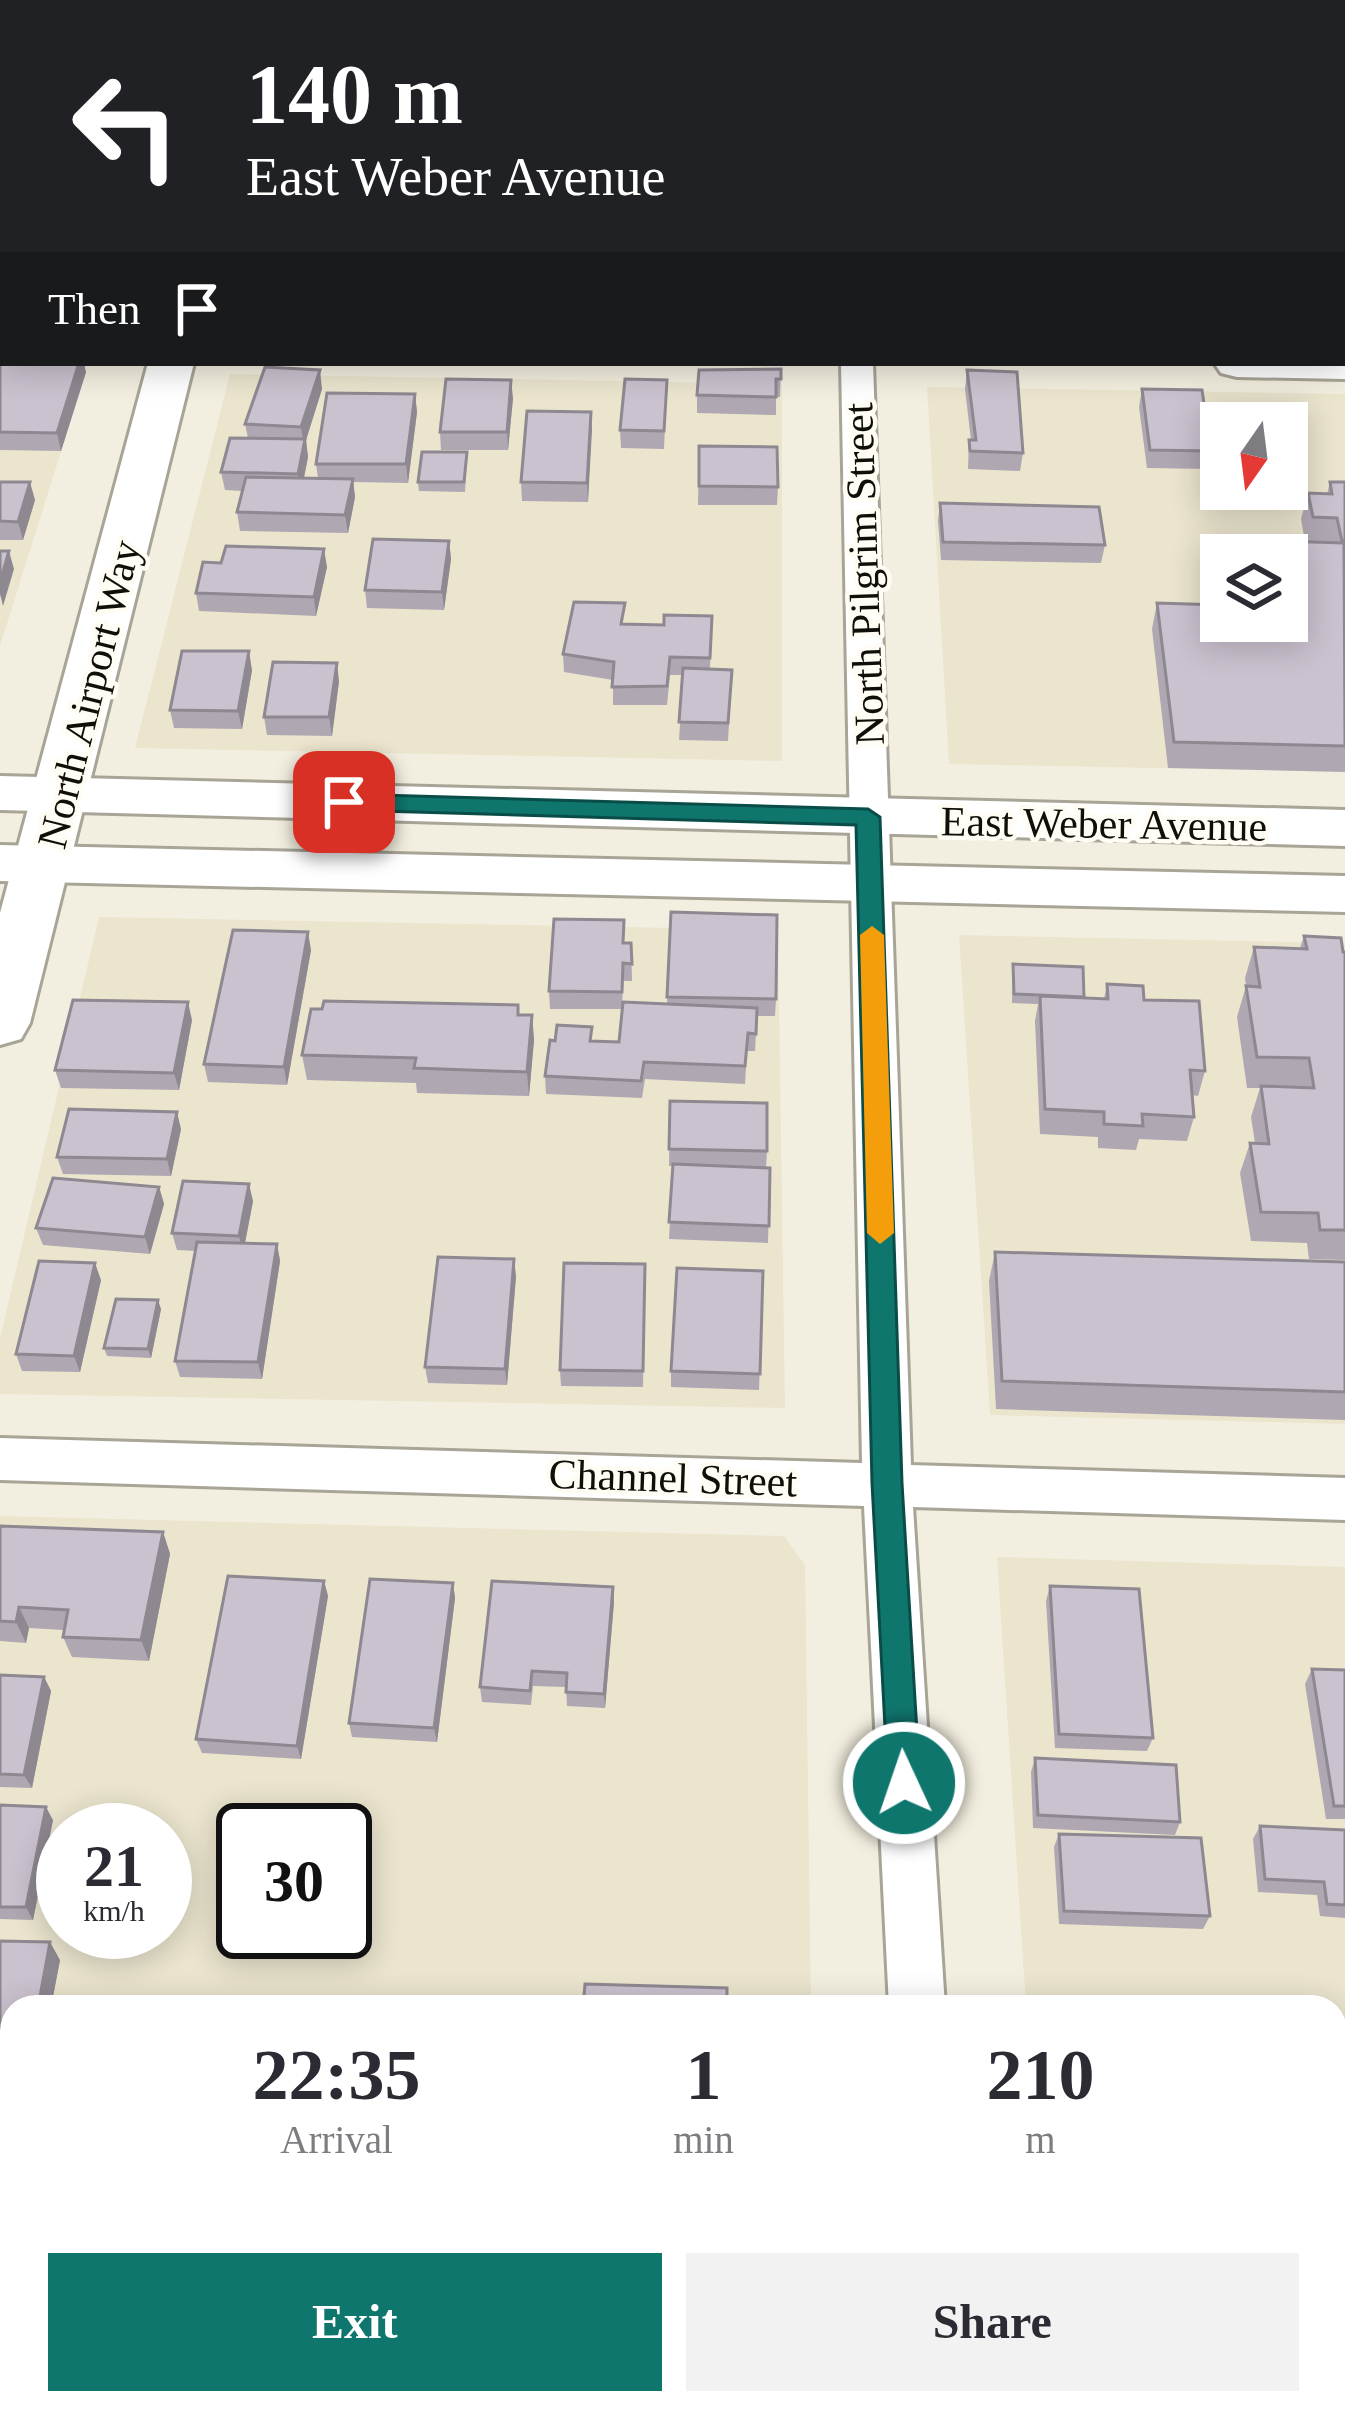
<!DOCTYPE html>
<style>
:root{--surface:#fff;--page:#f2f2f3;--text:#2b2b33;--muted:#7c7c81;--accent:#0f766e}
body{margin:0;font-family:Georgia,serif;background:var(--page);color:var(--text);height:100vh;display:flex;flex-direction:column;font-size:45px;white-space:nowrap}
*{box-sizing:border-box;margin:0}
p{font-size:39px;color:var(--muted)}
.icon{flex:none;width:66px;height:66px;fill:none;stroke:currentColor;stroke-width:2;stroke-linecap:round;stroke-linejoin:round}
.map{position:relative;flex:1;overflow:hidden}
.sheet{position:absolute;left:0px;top:1995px;width:1347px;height:420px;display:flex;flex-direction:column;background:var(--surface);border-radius:36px 36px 0 0;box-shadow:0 6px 30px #0003}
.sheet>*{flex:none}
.hud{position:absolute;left:0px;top:0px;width:1347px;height:366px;box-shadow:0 6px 30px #0003;background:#202124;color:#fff;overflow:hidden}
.needle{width:78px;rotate:194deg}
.buttons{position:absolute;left:1200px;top:402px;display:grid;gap:24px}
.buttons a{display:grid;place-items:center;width:108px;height:108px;border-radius:0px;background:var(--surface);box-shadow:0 6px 30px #0003;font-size:60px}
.speed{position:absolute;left:36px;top:1803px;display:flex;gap:24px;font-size:60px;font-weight:700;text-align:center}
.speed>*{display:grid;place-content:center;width:156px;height:156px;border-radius:50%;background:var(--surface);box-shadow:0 6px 30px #0003;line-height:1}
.speed small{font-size:30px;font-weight:400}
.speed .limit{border:6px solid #111;border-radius:18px;background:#fff;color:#111}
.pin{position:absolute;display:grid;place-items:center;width:102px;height:102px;color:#fff;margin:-51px;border-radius:24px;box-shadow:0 6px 18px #0006}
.me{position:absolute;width:132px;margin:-66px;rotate:357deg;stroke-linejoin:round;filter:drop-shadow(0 0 9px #0008)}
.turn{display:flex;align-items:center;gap:42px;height:252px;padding:0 48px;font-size:54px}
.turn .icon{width:156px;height:156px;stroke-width:2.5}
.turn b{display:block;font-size:84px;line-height:102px}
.then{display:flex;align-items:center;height:114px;padding:0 48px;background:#0003;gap:24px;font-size:45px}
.eta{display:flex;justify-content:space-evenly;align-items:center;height:204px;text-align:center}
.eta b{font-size:72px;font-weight:700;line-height:84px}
.primary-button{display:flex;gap:24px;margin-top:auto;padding:24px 48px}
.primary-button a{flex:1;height:138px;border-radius:0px;background:var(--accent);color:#fff;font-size:48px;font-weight:700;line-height:138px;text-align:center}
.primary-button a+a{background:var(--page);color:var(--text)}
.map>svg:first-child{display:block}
.built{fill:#ebe5ce;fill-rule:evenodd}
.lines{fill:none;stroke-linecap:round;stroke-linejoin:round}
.service-casing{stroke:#a8a496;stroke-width:6}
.minor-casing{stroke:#a8a496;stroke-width:6}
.tertiary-casing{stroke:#a8a496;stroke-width:6}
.secondary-casing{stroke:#a8a496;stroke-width:6}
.service{fill:#fff;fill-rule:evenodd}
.minor{fill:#fff;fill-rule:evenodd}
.tertiary{fill:#fff;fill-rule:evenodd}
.secondary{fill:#fff;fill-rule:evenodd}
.wall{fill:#afa7b2}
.shaded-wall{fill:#8e8891}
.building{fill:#cbc2cf;stroke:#8e8891;stroke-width:3}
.route{fill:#0f766e;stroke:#0a4d48;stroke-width:3}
.slow{fill:#f59e0b}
.labels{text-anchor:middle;stroke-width:9;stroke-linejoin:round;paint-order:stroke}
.street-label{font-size:42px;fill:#100e09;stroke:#fffcf3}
</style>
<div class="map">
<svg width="1345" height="2415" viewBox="0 0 1345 2415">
<rect width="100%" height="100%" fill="#f3efe0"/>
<g class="built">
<path d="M0,370L86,372L0,646Z"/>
<path d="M230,374L782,384V761L135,748Z"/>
<path d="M927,387L1345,394V772L949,764ZM1221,423H1287V489H1221ZM1221,555H1287V621H1221Z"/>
<path d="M99,917L778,930L785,1408L0,1394V1338Z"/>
<path d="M959,935L1345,943V1424L990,1415Z"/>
<path d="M0,1516L784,1536L805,1565L811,2007H12V2403H816V2415H0ZM63,1830H165V1932H63ZM243,1830H345V1932H243Z"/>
<path d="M997,1557L1345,1567V2415H1053L1052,2403H1335V2007H1026Z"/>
</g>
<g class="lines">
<defs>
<g id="service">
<rect x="0" y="272" width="3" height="8"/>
<rect x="0" y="2335" width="12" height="28"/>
<path d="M211,2403H393L384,2415H218Z"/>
</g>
<g id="minor">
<rect x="836" y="0" width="28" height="3"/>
<path d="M841,363H873L911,1465L1345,1478V1520L913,1507L945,2007H889L864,1506L0,1480V1438L862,1463Z"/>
<path d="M868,2403H930L927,2415H865Z"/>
<path d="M943,2403H1005L1007,2415H945Z"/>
</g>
<g id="tertiary">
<path d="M0,776L1345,810V846L0,810Z"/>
<path d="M0,845L1345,876V912L0,881Z"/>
</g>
<g id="secondary">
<rect x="0" y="7" width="3" height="24"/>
<rect x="1344" y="29" width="1" height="24"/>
<rect x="0" y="325" width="3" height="28"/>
<path d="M1345,351V379L1237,377L1221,373L1214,363H1344Z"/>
<path d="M148,363H194L30,1023L21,1039L0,1045V913Z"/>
</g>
</defs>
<use href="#service" class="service-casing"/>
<use href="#minor" class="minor-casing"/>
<use href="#tertiary" class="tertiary-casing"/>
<use href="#secondary" class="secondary-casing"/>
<use href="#service" class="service"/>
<use href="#minor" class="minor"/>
<use href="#tertiary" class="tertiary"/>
<use href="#secondary" class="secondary"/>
</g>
<g class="wall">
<path d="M667,0H705V2L667,3Z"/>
<path d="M720,0H768V3H721Z"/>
<path d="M938,0H995L994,3Z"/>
<path d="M1083,0H1126V3L1083,2Z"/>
<path d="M1231,0H1278L1277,3H1232Z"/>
<rect x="0" y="35" width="3" height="66"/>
<rect x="0" y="166" width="3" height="90"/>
<path d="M0,366L86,372L61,451L0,450Z"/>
<path d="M781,369L780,397H776V415L697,413V395Z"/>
<path d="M967,370L1023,453L1020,471L968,469L969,440H971L965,389Z"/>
<path d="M667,380L664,449L621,448L620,430Z"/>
<path d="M322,389L306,440L308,457L304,478H318L316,464L415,394L417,412L408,483L353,482L355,497L348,533L240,531L237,512L242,491L225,490L221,472L248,438L245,424Z"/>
<path d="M1142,389L1211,451L1207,469L1147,468L1139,407Z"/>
<path d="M513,398L508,450H441L440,432Z"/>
<path d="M591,412L588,502L522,501L521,482Z"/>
<path d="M699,446L778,487L777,505H698Z"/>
<path d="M467,452L465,492L419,491L418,482Z"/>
<path d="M0,482L35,500L23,540H0Z"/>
<path d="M1330,482H1345V772L1168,768L1152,629L1157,603L1287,621V555H1242L1245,540L1305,542L1301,519L1308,493L1327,494Z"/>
<path d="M940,503L1105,545L1101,563L941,560L938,521Z"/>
<path d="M449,541L451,559L444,610L367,608L365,590Z"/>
<path d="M327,567L316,616L199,611L196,593Z"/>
<path d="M712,616L710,669L732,670L728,741L679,740L683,675H670L667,705H613V680L564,672L563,654L624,624L664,625Z"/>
<path d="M252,670L242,729L174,728L170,710Z"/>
<path d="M339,681L332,736L267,735L264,717Z"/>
<path d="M671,912L776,999L775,1016H757L755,1051H747L745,1084L645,1079L642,1098L546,1094L545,1076L593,1041L619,1042L667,1004Z"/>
<path d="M1304,936L1345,952V1260L1309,1259L1307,1243L1251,1241L1240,1173L1250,1143H1255L1251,1117L1260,1088H1247L1237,1017L1246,986L1245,978L1254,947L1300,948Z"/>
<path d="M624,943H631L632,981H623L622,1009H550L549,991Z"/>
<path d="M311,950L287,1085L208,1082L204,1064Z"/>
<path d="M1013,964L1084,998L1104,999L1107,984L1144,1000L1205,1071L1198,1096L1192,1095L1194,1117L1187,1141L1139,1139L1136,1150L1098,1148V1137L1040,1134L1035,1021L1038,1004L1012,1003Z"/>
<path d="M518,1015H532L534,1040L529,1096L417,1093L416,1083L307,1080L302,1055Z"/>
<path d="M192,1020L179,1090L61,1088L55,1070Z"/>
<path d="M670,1101L767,1151L766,1168H770L768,1243L669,1239L673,1166H669Z"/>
<path d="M181,1129L171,1176L63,1174L57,1157Z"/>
<path d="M159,1187L164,1204L150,1254L43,1245L36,1228Z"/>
<path d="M253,1201L245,1243L277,1244L280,1261L262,1379L180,1377L175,1361L196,1251L177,1250L172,1233Z"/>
<path d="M995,1252L1345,1262V1420L996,1409L989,1281Z"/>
<path d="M645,1264L643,1387L561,1386L560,1370Z"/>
<path d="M763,1271L759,1390L671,1387V1371Z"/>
<path d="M516,1276L507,1385L428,1383L425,1367Z"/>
<path d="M101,1280L80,1372L22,1371L16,1354Z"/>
<path d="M161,1309L151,1358L107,1356L104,1348Z"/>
<path d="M0,1526L163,1532L170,1554L149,1661L72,1657L63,1637L64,1630L29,1628L26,1643L0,1641Z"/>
<path d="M324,1581L328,1596L301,1759L202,1753L196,1739Z"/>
<path d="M453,1583L455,1598L437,1742L352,1737L349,1723Z"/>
<path d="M1050,1586L1153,1738L1147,1751L1055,1748L1046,1601Z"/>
<path d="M614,1602L605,1708L567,1706L566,1687L533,1686L531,1705L482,1702L480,1687Z"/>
<path d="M1312,1669L1345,1670V1819H1326L1305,1684Z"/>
<path d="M0,1675L44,1677L51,1691L32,1788L0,1787Z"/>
<path d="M1035,1758L1180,1822L1175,1835L1033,1828L1031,1772Z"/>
<path d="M0,1805L53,1820L33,1920L0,1919Z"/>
<path d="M1260,1826L1345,1830V1918L1320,1916L1317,1895L1258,1892L1253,1839Z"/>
<path d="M1059,1834L1210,1916L1203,1929L1059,1924L1054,1847Z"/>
<path d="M0,1941L60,1960L51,2007H12V2092H0Z"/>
<path d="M0,2113H12V2206L0,2205Z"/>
</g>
<g class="shaded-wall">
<path d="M79,363H84L86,372L61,451L57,433Z"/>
<path d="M320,370L322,389L306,440L308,457L301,492L298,474L304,446L301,427Z"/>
<path d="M511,380L513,398L508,450L507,432Z"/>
<path d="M415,394L417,412L408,483L406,464Z"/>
<path d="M591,412L592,430L588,502L587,483Z"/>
<path d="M353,479L355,497L348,533L345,515Z"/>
<path d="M30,482L35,500L23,540L18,522Z"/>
<path d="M449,541L451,559L444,610L442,592Z"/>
<path d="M324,549L327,567L316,616L314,597Z"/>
<path d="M9,551L14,569L3,606L0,594V582Z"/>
<path d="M249,651L252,670L242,729L238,711Z"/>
<path d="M337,663L339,681L332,736L329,717Z"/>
<path d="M308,932L311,950L287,1085L284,1067Z"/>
<path d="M188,1002L192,1020L179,1090L174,1073Z"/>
<path d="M532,1015L534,1040L529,1096L527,1072Z"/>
<path d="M177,1112L181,1129L171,1176L167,1159Z"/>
<path d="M249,1184L253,1201L243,1253L239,1236Z"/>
<path d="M159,1187L164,1204L150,1254L145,1237Z"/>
<path d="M277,1244L280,1261L262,1379L258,1362Z"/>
<path d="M514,1259L516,1276L507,1385L505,1369Z"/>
<path d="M95,1263L101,1280L80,1372L74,1356Z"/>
<path d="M158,1300L161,1309L151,1358L148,1349Z"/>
<path d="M163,1532L170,1554L149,1661L141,1640Z"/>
<path d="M324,1581L328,1596L301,1759L297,1746Z"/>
<path d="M453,1583L455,1598L437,1742L434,1728Z"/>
<path d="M613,1587L614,1602L605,1708L604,1694Z"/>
<path d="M19,1607L29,1628L26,1643L16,1622Z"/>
<path d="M44,1677L51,1691L32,1788L24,1775Z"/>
<path d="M46,1807L53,1820L33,1920L26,1907Z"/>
<path d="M50,1942L60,1960L51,2007H38Z"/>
</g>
<g class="building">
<path d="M1311,0H1345V4L1311,3Z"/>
<path d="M0,35H3L1,83H0Z"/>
<rect x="0" y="166" width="3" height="26"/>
<path d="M3,202V238H0V210Z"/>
<path d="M3,358V363H79L57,433L0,432V366Z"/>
<path d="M265,367L320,370L301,427L245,424Z"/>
<path d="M781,369V379H776V397L697,395L699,370Z"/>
<path d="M967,370L1017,372L1023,453L970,451L969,440H976Z"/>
<path d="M446,379L511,380L507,432H440Z"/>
<path d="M625,379L667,380L664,431L620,430Z"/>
<path d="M1142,389L1202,390L1211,451L1150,450Z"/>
<path d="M327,393L415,394L406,464H316Z"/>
<path d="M527,411L591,412L587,483L521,482Z"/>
<path d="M230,438L305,439L298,474L221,472Z"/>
<path d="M699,446L777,447L778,487L699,486Z"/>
<path d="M422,452H467L464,482H418Z"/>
<path d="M246,477L353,479L345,515L237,512Z"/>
<path d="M0,482H30L18,522L0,521Z"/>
<path d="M1330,482H1345V541H1342L1337,518L1313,517L1308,493L1332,494Z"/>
<path d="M940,503L1099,507L1105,545L943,542Z"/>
<path d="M373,539L449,541L442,592L365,590Z"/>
<path d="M1245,540L1344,543L1345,746L1174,742L1157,603L1221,605V621H1287V555H1248Z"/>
<path d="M226,546L324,549L314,597L196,593L203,562L221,563Z"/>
<path d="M0,551H9L0,582Z"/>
<path d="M574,602L625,603L621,624L664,625V615L712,616L710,658L670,657L667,686L612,687L614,662L563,654Z"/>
<path d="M182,651H249L238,711L170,710Z"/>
<path d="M273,662L337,663L329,717H264Z"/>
<path d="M683,668L732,670L728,723L679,722Z"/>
<path d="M671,912L777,915L776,999L667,997Z"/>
<path d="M554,919L624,920L623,943H631L632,964L623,963L622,992L549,991Z"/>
<path d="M233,930L308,932L284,1067L204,1064Z"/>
<path d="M1304,936L1341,938L1343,952H1345V1230H1320L1318,1213L1261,1212L1250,1143L1269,1144L1261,1086L1314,1088L1309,1058L1257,1057L1246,986L1260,987L1254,947L1307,949Z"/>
<path d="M1013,964L1083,967L1084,997L1014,994Z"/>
<path d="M1107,984L1143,986L1144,1000L1199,1001L1205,1071L1190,1070L1194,1117L1142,1114L1143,1126L1104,1124V1112L1045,1109L1040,996L1108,999Z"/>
<path d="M73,1000L188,1002L174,1073L55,1070Z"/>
<path d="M324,1001L518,1005V1015H532L527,1072L414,1068L416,1058L302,1055L311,1009H322Z"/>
<path d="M623,1002L757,1008L756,1034L748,1033L745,1066L644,1062L641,1081L545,1076L550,1040L555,1041L557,1025L592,1027L590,1041L619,1042Z"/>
<path d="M670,1101L767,1103V1151L669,1149Z"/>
<path d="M69,1109L177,1112L167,1159L57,1157Z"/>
<path d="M673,1164L770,1168L769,1226L669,1222Z"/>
<path d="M53,1178L159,1187L145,1237L36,1228Z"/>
<path d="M183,1181L249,1184L239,1236L172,1233Z"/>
<path d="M197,1242L277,1244L258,1362L175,1361Z"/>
<path d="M995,1252L1345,1262V1392L1002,1381Z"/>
<path d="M438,1257L514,1259L505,1369L425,1367Z"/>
<path d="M39,1261L95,1263L74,1356L16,1354Z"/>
<path d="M564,1263L645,1264L643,1371L560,1370Z"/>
<path d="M677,1268L763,1271L760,1374L671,1371Z"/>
<path d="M116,1299L158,1300L148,1349L104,1348Z"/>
<path d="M0,1526L163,1532L141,1640L63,1637L68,1610L19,1607L16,1622L0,1621Z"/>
<path d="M228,1576L324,1581L297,1746L196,1739Z"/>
<path d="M370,1579L453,1583L434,1728L349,1723Z"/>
<path d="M492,1581L613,1587L604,1694L566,1692L567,1673L532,1671L530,1691L480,1687Z"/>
<path d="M1050,1586L1139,1589L1153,1738L1059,1734Z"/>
<path d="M1312,1669L1345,1670V1806H1334Z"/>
<path d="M0,1675L44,1677L24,1775L0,1774Z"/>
<path d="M1035,1758L1176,1765L1180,1822L1038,1815Z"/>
<path d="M0,1805L46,1807L26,1907H0Z"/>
<path d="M1260,1826L1345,1830V1905L1327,1904L1324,1882L1265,1879Z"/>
<path d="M1059,1834L1201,1838L1210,1916L1064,1911Z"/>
<path d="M0,1941L50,1942L38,2007H12V2077H0Z"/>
<path d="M585,1984L727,1988V2007H583Z"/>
<rect x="0" y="2113" width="12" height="83"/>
<path d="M693,2403H794L793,2415H693Z"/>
</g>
<path class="route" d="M344,794L868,809L880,817L902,1483L920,1783L916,1794L904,1799L893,1794L888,1783L872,1483L856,825L344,810L332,802Z"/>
<path class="slow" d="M872,926L884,935L894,1233L880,1244L867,1233L860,935Z"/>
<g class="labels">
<g class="street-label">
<text transform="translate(863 574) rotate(-92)" y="15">North Pilgrim Street</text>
<text transform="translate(88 694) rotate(-76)" y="15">North Airport Way</text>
<text transform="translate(1104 823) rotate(1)" y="15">East Weber Avenue</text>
<text transform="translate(673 1477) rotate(2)" y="15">Channel Street</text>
</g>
</g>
</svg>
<div class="buttons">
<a><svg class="needle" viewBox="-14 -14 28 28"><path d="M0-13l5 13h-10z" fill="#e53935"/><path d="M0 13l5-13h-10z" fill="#7c7c81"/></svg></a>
<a><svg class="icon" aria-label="layers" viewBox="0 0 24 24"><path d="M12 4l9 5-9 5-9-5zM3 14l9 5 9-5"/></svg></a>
</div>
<div class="speed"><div>21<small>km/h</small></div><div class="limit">30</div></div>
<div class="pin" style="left:344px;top:802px;background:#d93025"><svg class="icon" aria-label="arrive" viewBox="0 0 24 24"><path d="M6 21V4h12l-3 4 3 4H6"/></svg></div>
<svg class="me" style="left:904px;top:1783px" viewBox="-20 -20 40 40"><circle r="17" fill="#0f766e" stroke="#fff" stroke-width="3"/><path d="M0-11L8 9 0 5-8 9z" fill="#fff"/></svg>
<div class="hud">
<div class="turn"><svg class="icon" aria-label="left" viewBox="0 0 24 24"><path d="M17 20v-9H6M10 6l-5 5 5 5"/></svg><div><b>140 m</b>East Weber Avenue</div></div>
<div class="then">Then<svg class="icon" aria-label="arrive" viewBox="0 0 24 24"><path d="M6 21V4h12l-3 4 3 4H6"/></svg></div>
</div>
<section class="sheet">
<div class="eta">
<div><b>22:35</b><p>Arrival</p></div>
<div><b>1</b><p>min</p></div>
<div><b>210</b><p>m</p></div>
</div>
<div class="primary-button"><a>Exit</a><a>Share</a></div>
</section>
</div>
